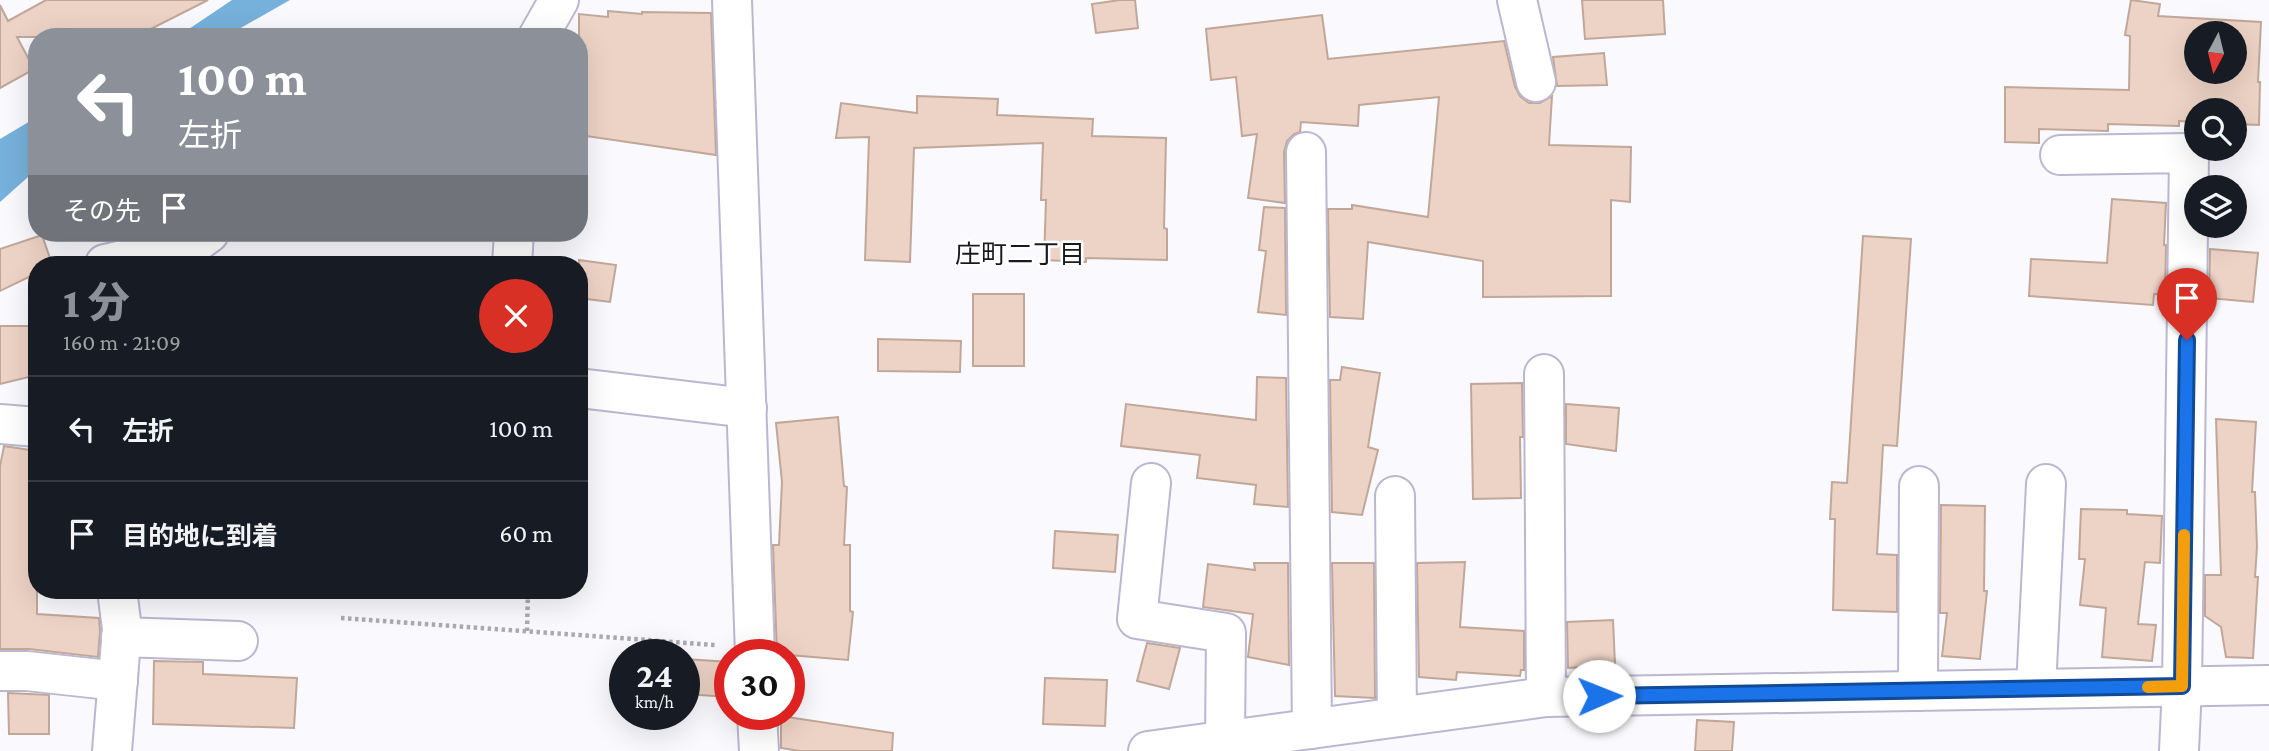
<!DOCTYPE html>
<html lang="ja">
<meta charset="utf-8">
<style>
:root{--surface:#171b24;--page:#20242c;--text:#f1f3f6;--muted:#9ea1a6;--line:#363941;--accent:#8c9099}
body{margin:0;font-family:"Crimson Pro","Noto Sans JP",serif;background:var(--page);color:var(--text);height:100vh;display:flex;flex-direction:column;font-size:26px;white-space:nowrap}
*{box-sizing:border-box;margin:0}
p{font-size:23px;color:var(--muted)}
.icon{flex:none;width:38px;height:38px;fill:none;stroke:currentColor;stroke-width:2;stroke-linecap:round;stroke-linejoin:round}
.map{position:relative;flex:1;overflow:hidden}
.side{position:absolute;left:28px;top:256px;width:560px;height:343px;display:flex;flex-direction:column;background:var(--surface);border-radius:28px;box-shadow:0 7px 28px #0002}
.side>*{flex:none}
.top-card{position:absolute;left:28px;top:28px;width:560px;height:214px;border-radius:28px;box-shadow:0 7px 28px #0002;background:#8c9099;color:#fff;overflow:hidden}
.needle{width:46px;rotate:187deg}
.controls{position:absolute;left:2184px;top:21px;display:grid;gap:14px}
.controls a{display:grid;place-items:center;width:63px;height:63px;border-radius:50%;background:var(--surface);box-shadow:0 7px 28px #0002;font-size:35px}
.speed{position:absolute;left:609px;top:639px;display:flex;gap:14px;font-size:35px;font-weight:700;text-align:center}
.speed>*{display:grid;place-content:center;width:91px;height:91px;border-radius:50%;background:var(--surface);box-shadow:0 7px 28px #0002;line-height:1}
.speed small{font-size:18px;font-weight:400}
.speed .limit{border:10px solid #d22;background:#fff;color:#111}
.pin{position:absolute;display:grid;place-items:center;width:60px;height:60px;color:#fff;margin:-72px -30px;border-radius:50% 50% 50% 0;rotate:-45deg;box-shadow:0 0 7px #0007}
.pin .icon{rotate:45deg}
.me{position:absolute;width:77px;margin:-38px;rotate:89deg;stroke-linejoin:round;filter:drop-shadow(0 0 5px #0008)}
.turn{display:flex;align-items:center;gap:24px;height:147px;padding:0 35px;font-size:32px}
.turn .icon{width:91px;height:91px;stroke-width:2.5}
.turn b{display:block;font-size:49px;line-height:60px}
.then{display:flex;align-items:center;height:66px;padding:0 35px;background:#0003;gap:14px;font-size:26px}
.round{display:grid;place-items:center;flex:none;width:74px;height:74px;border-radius:37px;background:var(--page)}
.summary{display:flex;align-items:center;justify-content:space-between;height:119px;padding:0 35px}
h1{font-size:42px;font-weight:800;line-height:52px;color:var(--accent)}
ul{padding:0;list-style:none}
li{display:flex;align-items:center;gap:21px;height:105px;padding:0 35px;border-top:2px solid var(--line)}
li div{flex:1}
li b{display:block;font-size:26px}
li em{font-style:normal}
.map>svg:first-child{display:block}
.water{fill:#76b1db}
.building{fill:#edd3c5;stroke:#c0a799;stroke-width:2;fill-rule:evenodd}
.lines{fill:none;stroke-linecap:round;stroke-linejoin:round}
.minor-casing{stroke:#bcb7d0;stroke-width:42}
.path{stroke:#abaab0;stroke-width:4.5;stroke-dasharray:3.5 3.5;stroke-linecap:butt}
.minor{stroke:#fff;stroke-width:38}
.route-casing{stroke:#114b97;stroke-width:18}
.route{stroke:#1a73e8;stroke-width:12}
.slow{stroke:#f59e0b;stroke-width:12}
.labels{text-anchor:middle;stroke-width:5;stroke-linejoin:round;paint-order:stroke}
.neighbourhood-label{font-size:26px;fill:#1a1821;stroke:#fff}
</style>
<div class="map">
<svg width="2269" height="751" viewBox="0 0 2269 751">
<rect width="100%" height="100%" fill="#faf9fe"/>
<g class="water">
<path d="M232,0H290L225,37H177Z"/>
<path d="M37,117V169L0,202V139Z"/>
</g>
<g class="building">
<path d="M46,0H208L135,37H17L34,69L0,88V5L8,21Z"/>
<path d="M1120,0H1135L1138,28L1096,33L1092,4Z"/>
<path d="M1582,0H1663L1665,34L1585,39Z"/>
<path d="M2131,0L2160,4L2158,16L2261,22L2258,82H2260L2259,125L2235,124V110H2196V122L2179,121V126L2108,124V131L2039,129V143L2005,142V87L2129,90L2130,36L2125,35ZM2196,33H2235V72H2196Z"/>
<path d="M608,11L642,14V12L711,13L716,155L579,135V14L608,17Z"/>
<path d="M1322,15L1328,59L1504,41L1515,87L1520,96L1529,103H1540L1552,96L1549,145L1631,147L1630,202L1611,200V296L1483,297V261L1368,242L1363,319L1330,317L1328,209H1352V205L1428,217L1439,97L1359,105L1358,126L1301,122L1300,132L1294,134L1287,141L1284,152L1285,203L1248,198L1257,134L1242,136L1236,77L1211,80L1206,29Z"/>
<path d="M1604,53L1607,85L1557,86L1553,57Z"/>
<path d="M917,96L998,99L997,115L1093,119L1092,136L1166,138L1164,228L1167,229V260L1086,258V262L1044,260L1046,200H1041L1043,143L914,148L910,262L865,260L869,137L836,138L841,103L917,113Z"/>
<path d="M2112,199L2166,203L2164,245H2166L2165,295L2154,294L2153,305L2029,296L2031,259L2107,263Z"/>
<path d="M1264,207L1285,208L1286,315L1258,312L1266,251L1259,250Z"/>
<path d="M42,235L52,264H37V273L0,291V249Z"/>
<path d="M1863,236L1911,239L1897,446L1883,445L1877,554L1897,555V612L1833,610L1835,519H1830L1832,482L1847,483Z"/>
<path d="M2210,249L2258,253L2253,302L2209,298Z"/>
<path d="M579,260L616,265L610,302L579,298Z"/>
<rect x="973" y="294" width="51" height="72"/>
<path d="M0,326H37V375L0,384Z"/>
<path d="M878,339L961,341L960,372L878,371Z"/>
<path d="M1342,367L1380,373L1368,447L1378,450L1362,515L1332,512L1330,380H1340Z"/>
<path d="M1257,377L1286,378L1288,507L1254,504L1256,485L1197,478L1200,455L1121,446L1126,404L1256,420Z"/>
<path d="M1522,383L1523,437H1520L1521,498L1473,499L1471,384Z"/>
<path d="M1566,404L1619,408L1616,451L1566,444Z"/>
<path d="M838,417L844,486L847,487L844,545H850V611L853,612L848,660L777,654L773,545H779L782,482L776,423Z"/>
<path d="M2216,419L2256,422L2252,492H2255L2257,547L2255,577H2258L2253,658L2226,657L2221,627L2205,616V575H2221Z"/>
<path d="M4,446L37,451V614L99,618L100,630L98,657L29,649H0V466Z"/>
<path d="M1941,505L1985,506L1984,591H1987L1980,659L1942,656L1947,613H1940Z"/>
<path d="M2081,509L2127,510V514L2162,516L2160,563L2145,562L2138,624L2156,625L2152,661L2102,657L2106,608L2080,605L2085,559H2079Z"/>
<path d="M1055,531L1118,535L1115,572L1053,568Z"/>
<path d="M1465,562L1460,627L1524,631V670H1521L1520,676L1457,672L1456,680L1419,677L1417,563Z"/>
<path d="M1254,563H1288L1289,665L1248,657L1253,614L1203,607L1208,564L1255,570Z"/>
<path d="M1332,563H1374L1375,698L1335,696Z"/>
<path d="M1613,620L1615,665L1568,668L1567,622Z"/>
<path d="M1147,643L1180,648L1169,689L1137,681Z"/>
<path d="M684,659L730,662V697L684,694Z"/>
<path d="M154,661L203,662V674L297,678L294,728L153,724Z"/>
<path d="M1045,678L1107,680L1105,726L1043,724Z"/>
<path d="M8,693L49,695V734H9Z"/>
<path d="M781,716L893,733L892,751H800L781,748Z"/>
<path d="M1697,720L1734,722L1732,751H1695Z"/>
</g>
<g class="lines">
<defs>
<g id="minor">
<path d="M732,0L755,654"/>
<path d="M1517,0L1536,82"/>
<path d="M538,37L559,0"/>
<path d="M1306,152L1312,729"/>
<path d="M2060,155L2189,153L2182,686L2179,751"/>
<path d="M105,264L194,244L209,233"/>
<path d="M512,264L514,233"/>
<path d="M1544,374L1546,697"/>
<path d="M579,388L747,408"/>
<path d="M0,424L37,427"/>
<path d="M1151,483L1137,619L1226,633L1225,740"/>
<path d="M1395,496L1397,717"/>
<path d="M121,637L238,641"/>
<path d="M0,671H27L118,681"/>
<path d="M2036,688L2046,484"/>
<path d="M1918,691L1919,486"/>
<path d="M757,714L759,751"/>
<path d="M112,751L122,629L117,590"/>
<path d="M1148,751L1546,697L2269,685"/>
</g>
</defs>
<use href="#minor" class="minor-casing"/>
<g class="path">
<path d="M341,618L716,645"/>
<path d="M527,631L528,590"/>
</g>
<use href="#minor" class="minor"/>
</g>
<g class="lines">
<defs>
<path id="route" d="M1599,696L2182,686L2187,340"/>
</defs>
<use href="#route" class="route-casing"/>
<use href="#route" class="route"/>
<path class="slow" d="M2148,687L2182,686L2184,535"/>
</g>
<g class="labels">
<g class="neighbourhood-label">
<text x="1020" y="263">庄町二丁目</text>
</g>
</g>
</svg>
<div class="controls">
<a><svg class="needle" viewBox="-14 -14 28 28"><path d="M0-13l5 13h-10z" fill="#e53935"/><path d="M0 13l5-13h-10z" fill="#9ea1a6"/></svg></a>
<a><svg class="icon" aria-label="search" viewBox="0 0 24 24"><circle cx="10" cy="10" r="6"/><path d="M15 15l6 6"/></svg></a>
<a><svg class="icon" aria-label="layers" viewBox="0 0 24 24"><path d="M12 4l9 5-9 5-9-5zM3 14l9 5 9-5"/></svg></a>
</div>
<div class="speed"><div>24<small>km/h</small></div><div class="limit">30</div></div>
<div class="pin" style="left:2187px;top:340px;background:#d93025"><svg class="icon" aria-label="arrive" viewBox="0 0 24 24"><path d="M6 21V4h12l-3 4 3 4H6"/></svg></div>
<svg class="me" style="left:1599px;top:696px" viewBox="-20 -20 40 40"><circle r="19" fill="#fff"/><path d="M0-13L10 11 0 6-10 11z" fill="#1a73e8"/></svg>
<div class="top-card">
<div class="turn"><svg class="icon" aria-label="left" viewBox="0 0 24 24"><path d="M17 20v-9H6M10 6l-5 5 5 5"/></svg><div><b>100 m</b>左折</div></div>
<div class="then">その先<svg class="icon" aria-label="arrive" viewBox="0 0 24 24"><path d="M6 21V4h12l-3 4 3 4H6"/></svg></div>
</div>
<section class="side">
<div class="summary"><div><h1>1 分</h1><p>160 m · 21:09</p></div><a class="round" style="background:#d93025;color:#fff"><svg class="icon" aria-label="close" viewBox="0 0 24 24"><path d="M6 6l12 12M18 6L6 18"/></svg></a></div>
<ul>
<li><svg class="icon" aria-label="left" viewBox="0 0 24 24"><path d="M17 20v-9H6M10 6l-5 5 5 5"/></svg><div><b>左折</b></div><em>100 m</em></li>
<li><svg class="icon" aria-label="arrive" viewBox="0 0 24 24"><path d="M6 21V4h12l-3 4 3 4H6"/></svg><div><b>目的地に到着</b></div><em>60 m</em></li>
</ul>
</section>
</div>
